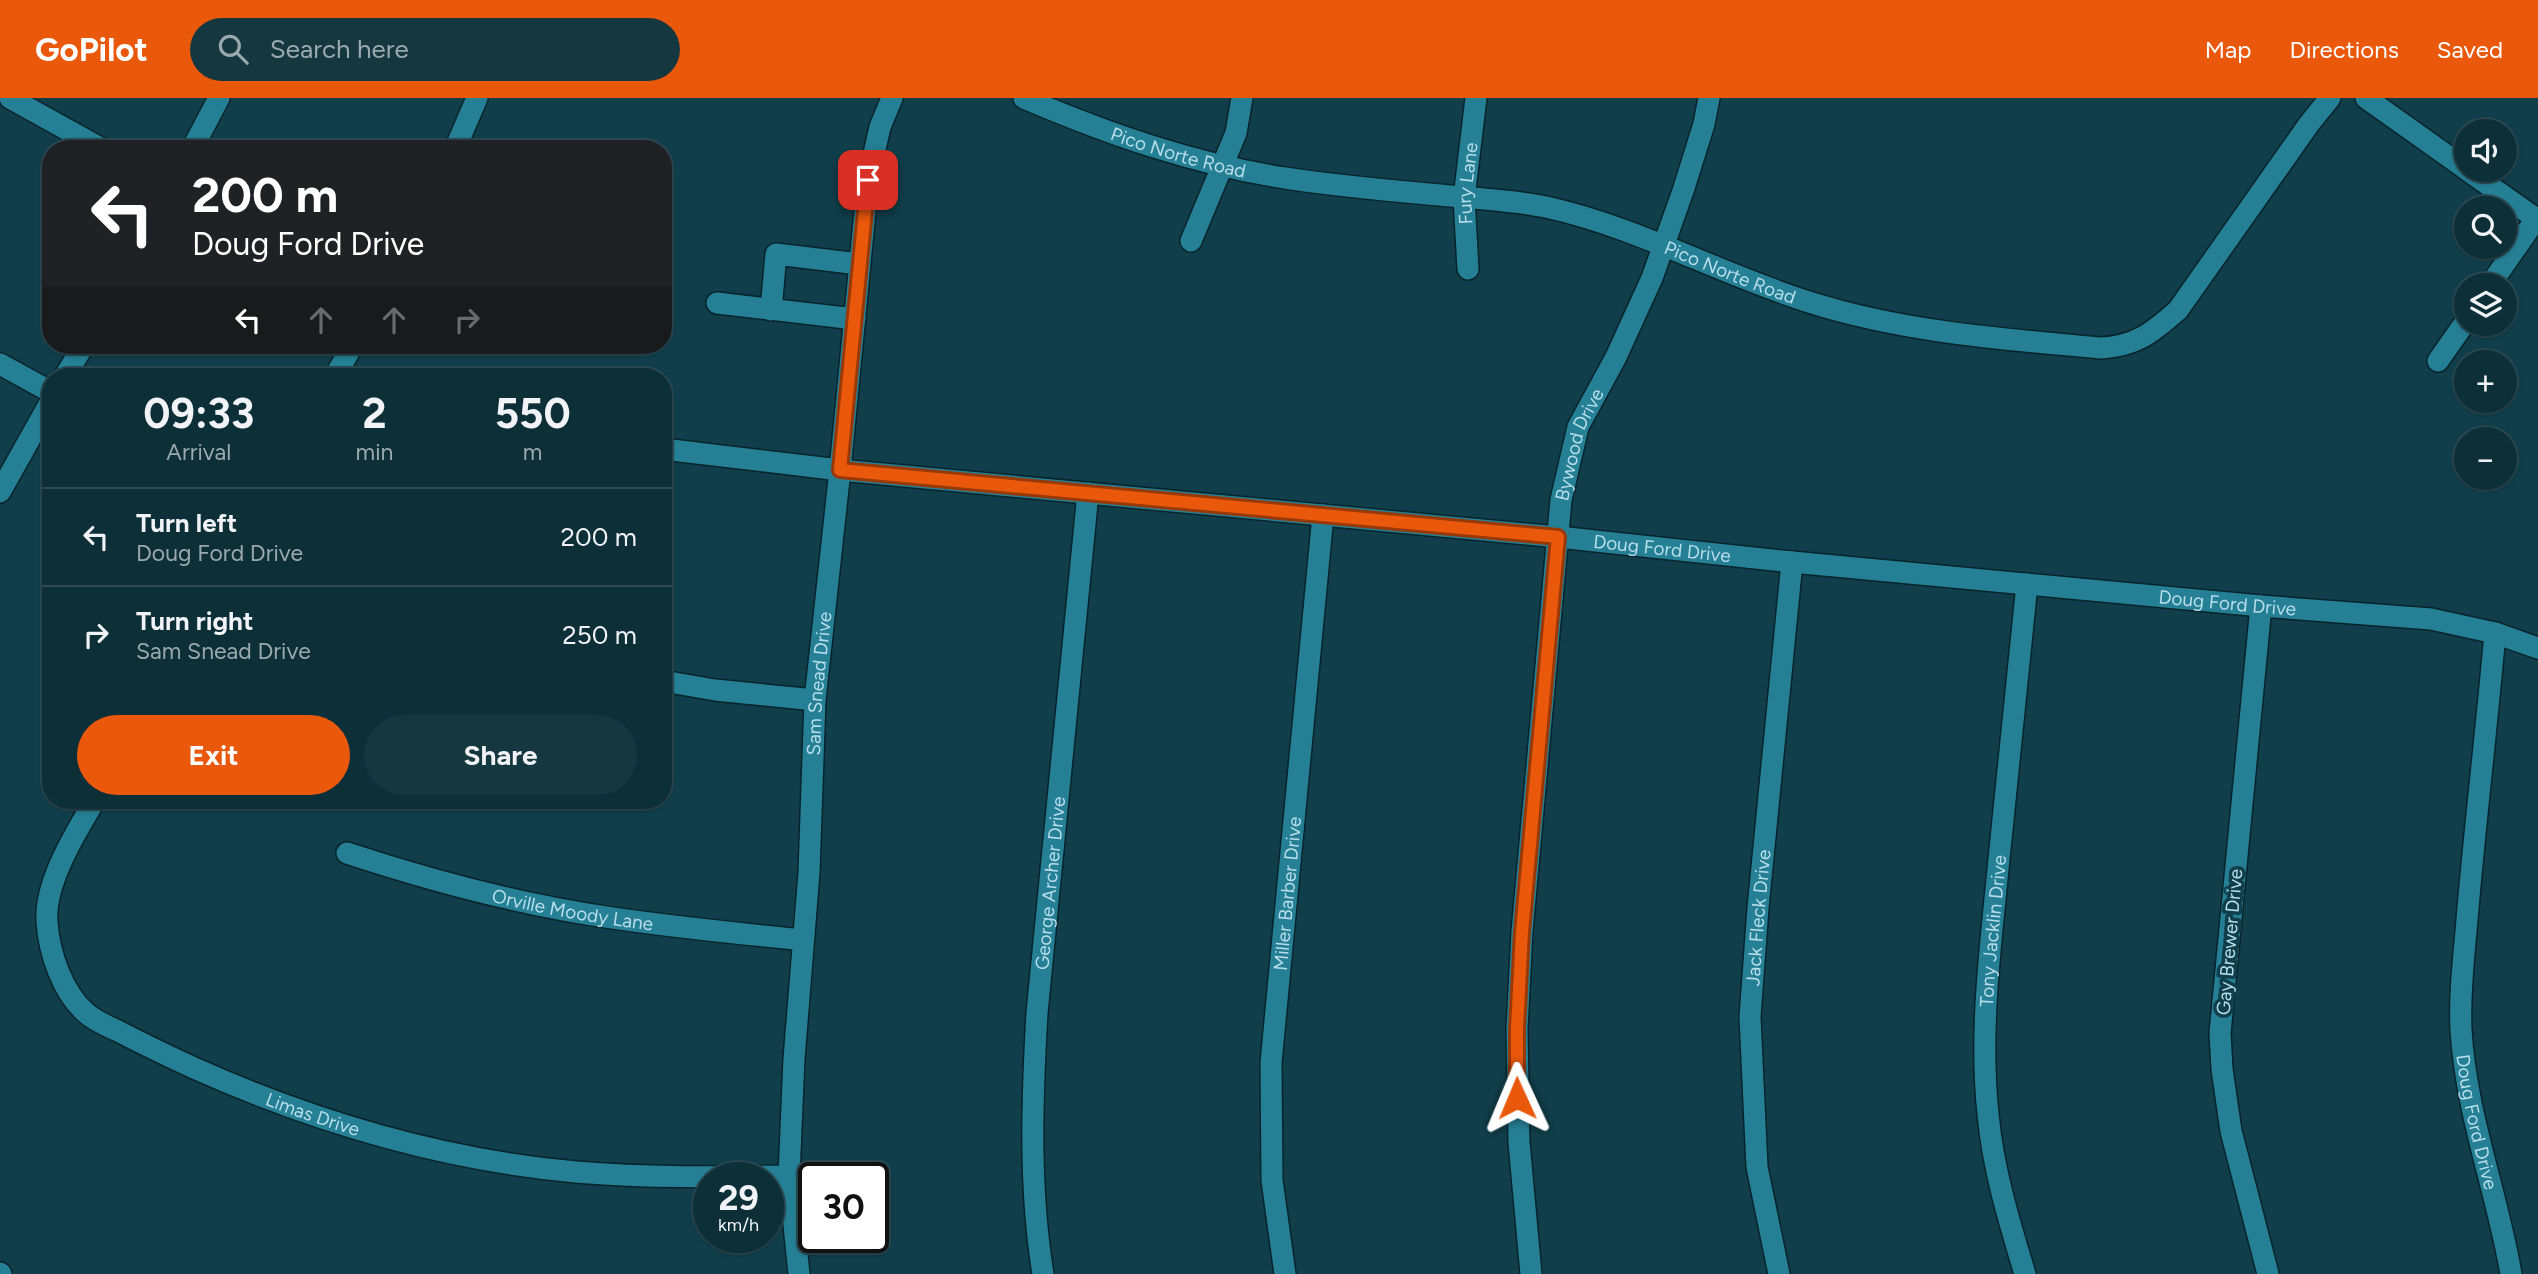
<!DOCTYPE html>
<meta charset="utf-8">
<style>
:root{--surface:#0c2f38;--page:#153740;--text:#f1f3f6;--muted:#9aa9ae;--line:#2c4a53;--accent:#ea580c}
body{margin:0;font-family:Figtree,sans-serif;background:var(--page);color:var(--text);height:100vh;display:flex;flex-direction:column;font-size:26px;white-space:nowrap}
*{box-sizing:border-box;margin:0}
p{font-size:23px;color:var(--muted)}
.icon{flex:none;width:38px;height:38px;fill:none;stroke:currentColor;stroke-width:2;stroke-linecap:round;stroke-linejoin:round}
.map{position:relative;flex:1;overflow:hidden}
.details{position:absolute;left:42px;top:270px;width:630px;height:441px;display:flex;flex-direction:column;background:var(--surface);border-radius:28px;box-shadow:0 2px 5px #0004,0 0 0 2px var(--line)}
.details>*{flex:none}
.guide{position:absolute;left:42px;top:42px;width:630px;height:214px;border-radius:28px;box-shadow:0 2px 5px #0004,0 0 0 2px var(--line);background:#202124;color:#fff;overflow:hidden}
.controls{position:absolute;left:2454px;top:21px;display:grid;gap:14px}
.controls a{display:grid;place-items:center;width:63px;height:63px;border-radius:50%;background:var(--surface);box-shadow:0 2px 5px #0004,0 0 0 2px var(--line);font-size:35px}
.speed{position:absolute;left:693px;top:1064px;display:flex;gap:14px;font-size:35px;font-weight:700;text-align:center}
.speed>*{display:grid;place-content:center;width:91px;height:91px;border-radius:50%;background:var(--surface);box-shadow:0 2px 5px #0004,0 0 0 2px var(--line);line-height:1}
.speed small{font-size:18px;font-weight:400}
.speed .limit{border:4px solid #111;border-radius:10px;background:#fff;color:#111}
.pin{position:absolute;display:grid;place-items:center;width:60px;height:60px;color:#fff;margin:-30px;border-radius:14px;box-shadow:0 4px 10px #0006}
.me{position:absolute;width:77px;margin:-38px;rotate:359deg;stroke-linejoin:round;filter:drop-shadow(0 0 5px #0008)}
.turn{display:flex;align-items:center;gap:24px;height:147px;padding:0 35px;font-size:32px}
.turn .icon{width:91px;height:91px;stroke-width:2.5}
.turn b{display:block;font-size:49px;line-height:60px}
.lanes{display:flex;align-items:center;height:66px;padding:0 35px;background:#0003;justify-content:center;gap:35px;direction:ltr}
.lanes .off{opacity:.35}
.eta{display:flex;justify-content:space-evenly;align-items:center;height:119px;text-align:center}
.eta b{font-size:42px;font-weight:700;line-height:49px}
.cta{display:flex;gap:14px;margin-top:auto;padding:14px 35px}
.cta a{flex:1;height:80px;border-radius:42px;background:var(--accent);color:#fff;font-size:28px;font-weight:700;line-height:80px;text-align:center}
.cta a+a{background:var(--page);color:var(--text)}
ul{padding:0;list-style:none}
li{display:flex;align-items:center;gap:21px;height:98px;padding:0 35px;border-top:2px solid var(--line)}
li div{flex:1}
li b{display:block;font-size:26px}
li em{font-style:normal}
header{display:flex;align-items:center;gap:42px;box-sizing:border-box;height:98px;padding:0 35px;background:var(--accent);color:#fff}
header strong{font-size:33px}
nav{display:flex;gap:38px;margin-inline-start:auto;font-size:24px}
.search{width:490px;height:63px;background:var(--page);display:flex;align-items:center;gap:18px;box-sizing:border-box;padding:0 24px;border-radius:38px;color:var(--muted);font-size:26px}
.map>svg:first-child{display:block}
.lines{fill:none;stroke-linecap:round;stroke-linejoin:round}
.minor-casing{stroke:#08242b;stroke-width:24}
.minor{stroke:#257f95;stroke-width:21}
.route-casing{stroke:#983908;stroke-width:18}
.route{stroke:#ea580c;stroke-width:12}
.labels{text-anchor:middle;stroke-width:7;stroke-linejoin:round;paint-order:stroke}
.street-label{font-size:19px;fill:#b6dde9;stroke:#103f4b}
</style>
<header>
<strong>GoPilot</strong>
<div class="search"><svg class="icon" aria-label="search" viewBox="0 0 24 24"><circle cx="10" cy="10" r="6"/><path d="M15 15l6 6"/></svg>Search here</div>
<nav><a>Map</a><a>Directions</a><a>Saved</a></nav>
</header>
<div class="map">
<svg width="2538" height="1176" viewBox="0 0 2538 1176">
<rect width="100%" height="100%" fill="#103f4b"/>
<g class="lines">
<defs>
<g id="minor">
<path d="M10,0L102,51"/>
<path id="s1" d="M1024,0C1108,36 1194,66 1285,80C1343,89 1404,94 1463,99C1491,102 1518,103 1546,109C1637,129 1720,176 1809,204C1903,234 2002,241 2101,250C2136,248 2152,235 2178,212L2309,26L2330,0"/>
<path d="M2366,0L2466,71"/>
<path d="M192,51L219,0"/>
<path d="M455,51L477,0"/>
<path d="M2467,72L2538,122"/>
<path d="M1191,143L1236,35L1242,0"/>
<path id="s2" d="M1468,171L1464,100L1476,0"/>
<path d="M2490,187L2536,121"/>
<path d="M717,205L855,221"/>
<path d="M771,212L776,156L859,166"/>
<path d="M2438,263L2466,223"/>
<path d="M0,266L51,294"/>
<path d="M65,278L84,247"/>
<path d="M335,278L353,247"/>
<path id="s3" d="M663,351L840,372L1558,439L1792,464L2261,508L2431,521L2495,535L2538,550"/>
<path d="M0,394L51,303"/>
<path d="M2261,508L2220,935L2222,971L2231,1033L2268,1176"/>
<path id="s4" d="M2495,535C2487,627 2476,718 2468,810C2465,850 2459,892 2461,932C2466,1016 2497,1094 2511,1176"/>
<path d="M663,583L715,592L815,602"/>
<path id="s5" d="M95,702C76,734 44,785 47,824C49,854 62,894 86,915C95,923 107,928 118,933C143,946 168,958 194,970C315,1024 444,1062 576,1074C647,1080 718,1079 789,1078"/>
<path id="s6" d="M347,755C432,783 518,806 606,819C671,829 737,835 802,842"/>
<path d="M0,1175L1,1176"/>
<path id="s7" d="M799,1176L789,1078L794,961L809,775L815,602L840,372L868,82L880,29L892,0"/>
<path id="s8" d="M1043,1176C1029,1090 1032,1002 1037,915L1088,395"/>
<path id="s9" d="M1285,1176L1272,1082L1271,965L1323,417"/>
<path id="s10" d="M1531,1176L1519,1044L1517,931L1522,834L1561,402L1578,329L1616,259L1652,180L1683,93L1704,26L1709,0"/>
<path id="s11" d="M1779,1176L1757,1069L1750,919L1758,810L1792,464"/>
<path id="s12" d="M2025,1176C2009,1123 1993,1071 1988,1016C1979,931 1991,845 1999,761C2009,670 2018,578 2027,486"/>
</g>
</defs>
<use href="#minor" class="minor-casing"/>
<use href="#minor" class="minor"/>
</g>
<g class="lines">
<defs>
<path id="route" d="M868,82L840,372L1558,439L1522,834L1517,931V1000"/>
</defs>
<use href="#route" class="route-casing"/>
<use href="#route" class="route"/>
</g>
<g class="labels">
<g class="street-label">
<text dy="7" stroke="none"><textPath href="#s1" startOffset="164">Pico Norte Road</textPath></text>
<text dy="7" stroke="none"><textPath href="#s2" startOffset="86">Fury Lane</textPath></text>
<text dy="7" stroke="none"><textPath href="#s1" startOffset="732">Pico Norte Road</textPath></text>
<text dy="7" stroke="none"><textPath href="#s10" startOffset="835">Bywood Drive</textPath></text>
<text dy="7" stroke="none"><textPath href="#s3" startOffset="1004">Doug Ford Drive</textPath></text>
<text dy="7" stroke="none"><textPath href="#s3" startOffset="1572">Doug Ford Drive</textPath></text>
<text dy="7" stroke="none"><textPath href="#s7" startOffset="592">Sam Snead Drive</textPath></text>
<text dy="7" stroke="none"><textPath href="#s8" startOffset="392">George Archer Drive</textPath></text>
<text dy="7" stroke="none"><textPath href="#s9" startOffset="382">Miller Barber Drive</textPath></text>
<text dy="7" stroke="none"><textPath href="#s6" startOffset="233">Orville Moody Lane</textPath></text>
<text dy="7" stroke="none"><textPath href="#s11" startOffset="359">Jack Fleck Drive</textPath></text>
<text dy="7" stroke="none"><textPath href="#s12" startOffset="348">Tony Jacklin Drive</textPath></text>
<text transform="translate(2229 844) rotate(-85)" y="7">Gay Brewer Drive</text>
<text dy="7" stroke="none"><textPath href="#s5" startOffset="483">Limas Drive</textPath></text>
<text dy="7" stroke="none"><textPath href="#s4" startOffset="492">Doug Ford Drive</textPath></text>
</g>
</g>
</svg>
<div class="controls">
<a><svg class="icon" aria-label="sound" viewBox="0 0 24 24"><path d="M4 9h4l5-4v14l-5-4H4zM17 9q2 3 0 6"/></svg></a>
<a><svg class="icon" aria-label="search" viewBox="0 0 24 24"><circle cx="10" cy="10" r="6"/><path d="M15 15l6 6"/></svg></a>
<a><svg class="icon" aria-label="layers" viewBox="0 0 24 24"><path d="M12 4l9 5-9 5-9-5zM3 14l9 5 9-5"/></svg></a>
<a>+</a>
<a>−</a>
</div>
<div class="speed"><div>29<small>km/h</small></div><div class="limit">30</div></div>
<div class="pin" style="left:868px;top:82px;background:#d93025"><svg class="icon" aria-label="arrive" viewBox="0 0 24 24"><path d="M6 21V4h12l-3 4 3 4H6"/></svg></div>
<svg class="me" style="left:1517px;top:1000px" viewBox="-20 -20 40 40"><path d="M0-17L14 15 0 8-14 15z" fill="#ea580c" stroke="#fff" stroke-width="4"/></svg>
<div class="guide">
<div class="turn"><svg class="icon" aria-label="left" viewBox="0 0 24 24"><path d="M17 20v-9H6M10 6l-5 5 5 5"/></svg><div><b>200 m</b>Doug Ford Drive</div></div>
<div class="lanes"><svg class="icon" aria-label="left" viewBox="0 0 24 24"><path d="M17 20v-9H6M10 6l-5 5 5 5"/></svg><svg class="icon off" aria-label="ahead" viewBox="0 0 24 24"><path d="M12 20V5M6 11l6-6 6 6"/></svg><svg class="icon off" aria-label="ahead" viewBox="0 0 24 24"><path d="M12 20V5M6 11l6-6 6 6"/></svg><svg class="icon off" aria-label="right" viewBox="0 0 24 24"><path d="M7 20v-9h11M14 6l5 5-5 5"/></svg></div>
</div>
<section class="details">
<div class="eta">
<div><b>09:33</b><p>Arrival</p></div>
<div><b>2</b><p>min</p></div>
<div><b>550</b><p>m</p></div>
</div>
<ul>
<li><svg class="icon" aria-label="left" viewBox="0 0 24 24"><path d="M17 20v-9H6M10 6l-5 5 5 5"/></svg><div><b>Turn left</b><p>Doug Ford Drive</p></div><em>200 m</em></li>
<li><svg class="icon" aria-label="right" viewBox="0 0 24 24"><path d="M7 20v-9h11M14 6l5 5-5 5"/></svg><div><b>Turn right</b><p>Sam Snead Drive</p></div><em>250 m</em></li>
</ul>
<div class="cta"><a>Exit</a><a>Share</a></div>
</section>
</div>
